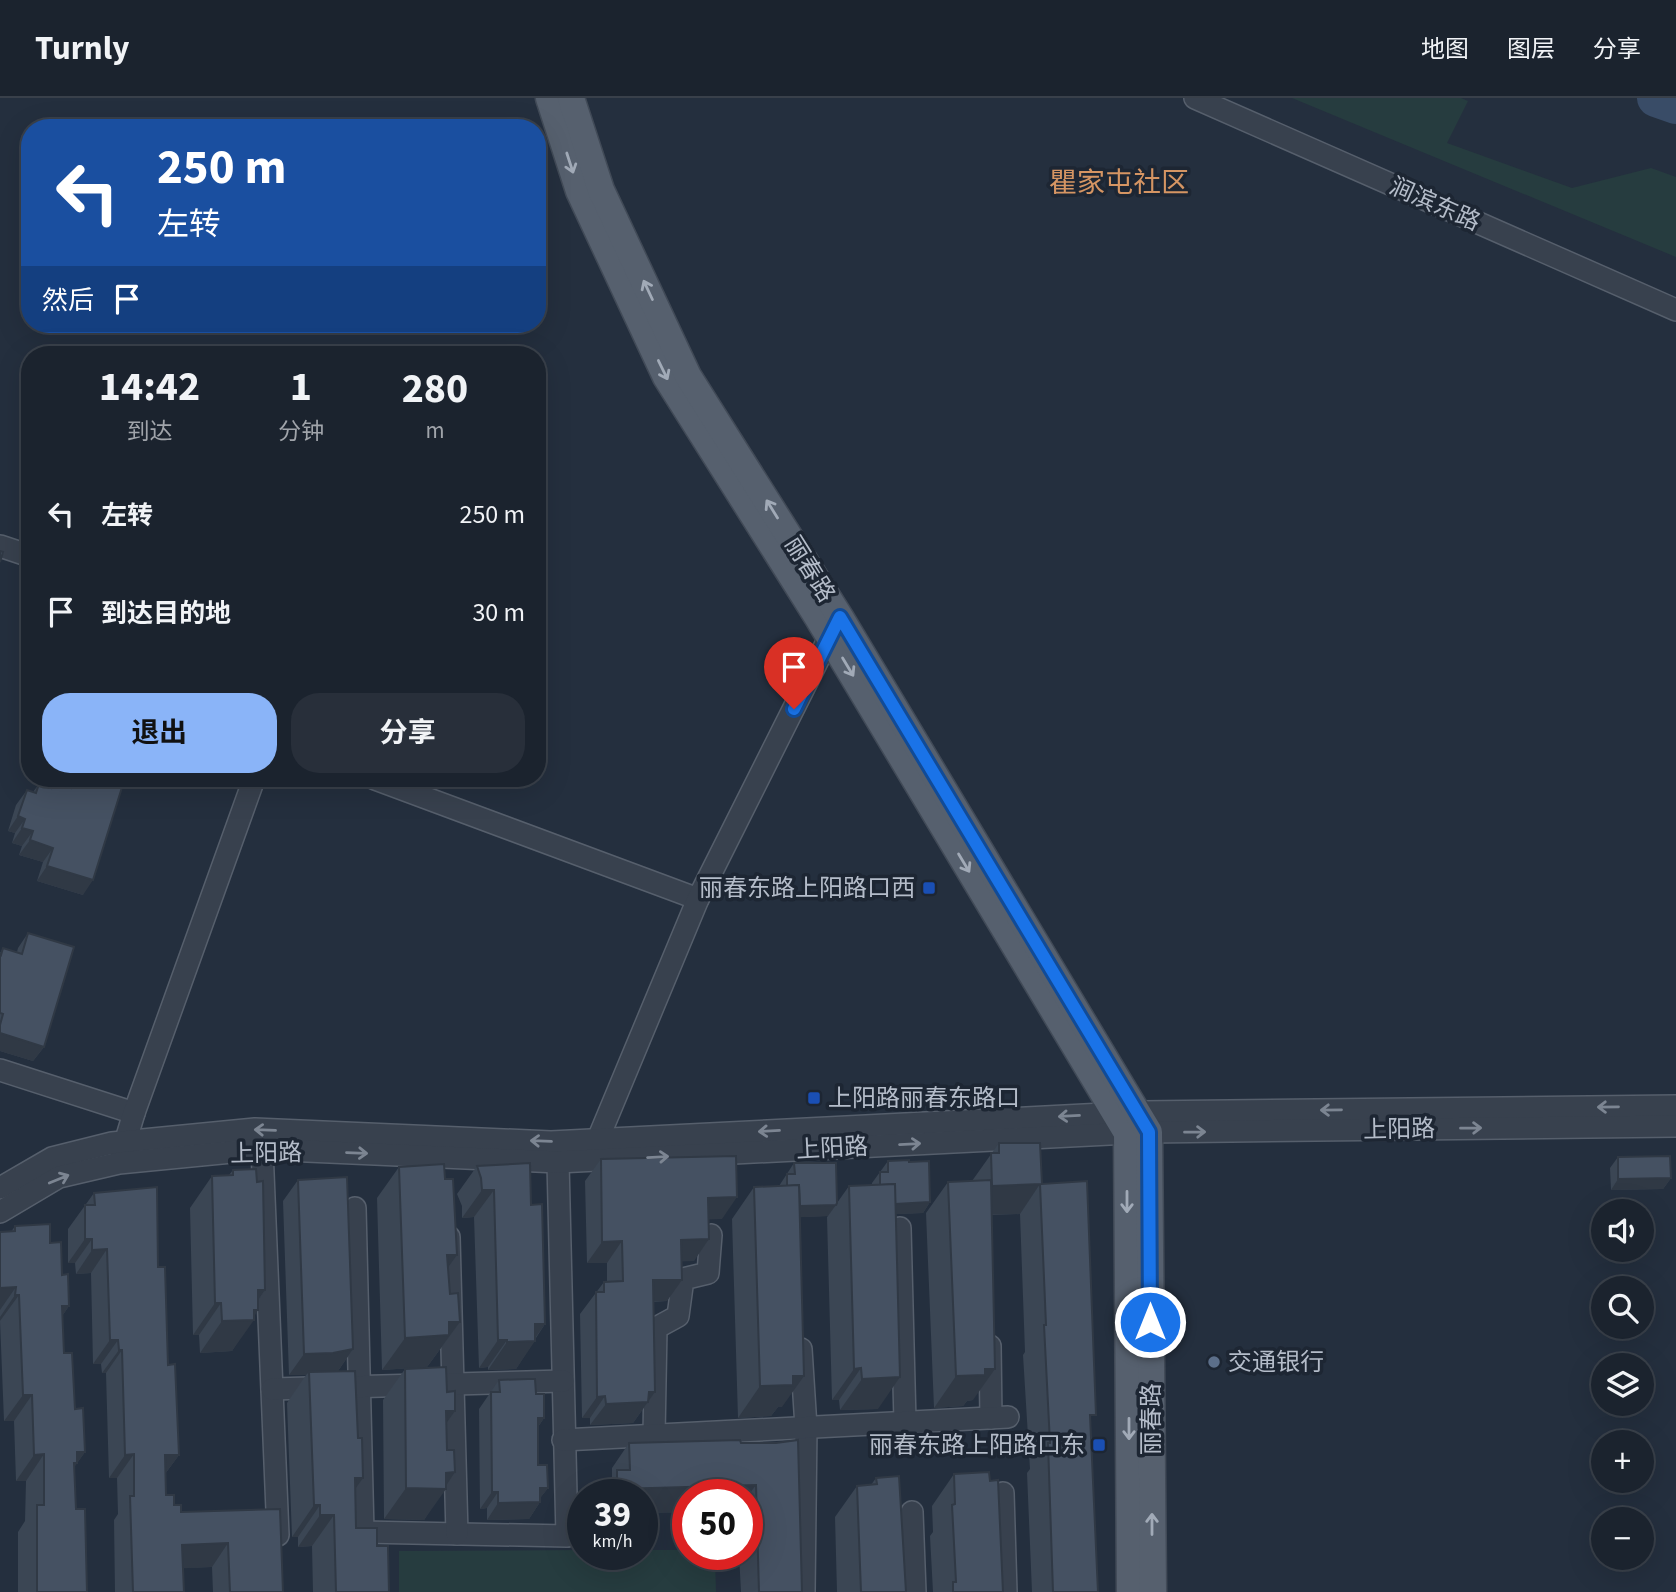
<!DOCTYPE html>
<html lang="zh">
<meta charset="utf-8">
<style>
:root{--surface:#1b232e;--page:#282f3a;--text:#f1f3f6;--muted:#a0a4aa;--line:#39404a;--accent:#8ab4f8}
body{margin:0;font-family:"Source Sans 3","Noto Sans SC",sans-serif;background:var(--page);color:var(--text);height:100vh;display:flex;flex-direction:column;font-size:26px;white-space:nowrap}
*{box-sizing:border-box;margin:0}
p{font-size:23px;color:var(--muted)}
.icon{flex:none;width:38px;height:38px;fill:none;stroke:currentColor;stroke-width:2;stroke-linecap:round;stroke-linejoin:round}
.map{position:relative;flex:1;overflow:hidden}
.details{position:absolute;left:21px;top:248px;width:525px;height:441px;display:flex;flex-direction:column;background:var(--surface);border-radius:28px;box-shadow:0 7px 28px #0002,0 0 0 2px var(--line)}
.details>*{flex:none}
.guide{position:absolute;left:21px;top:21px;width:525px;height:214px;border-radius:28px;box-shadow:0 7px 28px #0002,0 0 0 2px var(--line);background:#1a4fa0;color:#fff;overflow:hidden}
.controls{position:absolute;left:1591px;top:1101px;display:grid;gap:14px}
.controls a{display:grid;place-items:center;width:63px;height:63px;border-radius:50%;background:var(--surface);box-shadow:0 7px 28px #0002,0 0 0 2px var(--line);font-size:35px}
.speed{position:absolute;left:567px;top:1381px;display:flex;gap:14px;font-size:35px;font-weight:700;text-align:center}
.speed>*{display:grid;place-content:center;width:91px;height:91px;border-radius:50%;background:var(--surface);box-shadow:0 7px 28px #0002,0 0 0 2px var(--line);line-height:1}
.speed small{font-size:18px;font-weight:400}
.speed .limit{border:10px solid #d22;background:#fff;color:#111}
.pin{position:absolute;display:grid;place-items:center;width:60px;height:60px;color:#fff;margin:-72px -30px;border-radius:50% 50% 50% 0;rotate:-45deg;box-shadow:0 0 7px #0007}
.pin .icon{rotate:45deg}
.me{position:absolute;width:77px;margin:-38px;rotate:0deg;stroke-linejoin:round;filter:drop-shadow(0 0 5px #0008)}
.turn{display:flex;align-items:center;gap:24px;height:147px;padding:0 21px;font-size:32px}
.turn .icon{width:91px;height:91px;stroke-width:2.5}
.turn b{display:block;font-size:49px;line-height:60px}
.then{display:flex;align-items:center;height:66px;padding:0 21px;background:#0003;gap:14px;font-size:26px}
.eta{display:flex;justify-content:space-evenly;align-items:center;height:119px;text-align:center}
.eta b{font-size:42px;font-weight:700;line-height:49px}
.cta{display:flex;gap:14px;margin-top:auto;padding:14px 21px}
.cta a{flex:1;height:80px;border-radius:28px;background:var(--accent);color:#111;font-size:28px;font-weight:700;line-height:80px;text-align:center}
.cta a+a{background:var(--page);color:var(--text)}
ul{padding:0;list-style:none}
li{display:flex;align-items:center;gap:21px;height:98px;padding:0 21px}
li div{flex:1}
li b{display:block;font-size:26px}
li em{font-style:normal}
header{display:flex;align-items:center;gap:42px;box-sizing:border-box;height:98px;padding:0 35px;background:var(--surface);border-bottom:2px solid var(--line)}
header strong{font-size:33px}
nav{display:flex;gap:38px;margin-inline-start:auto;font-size:24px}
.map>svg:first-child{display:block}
.green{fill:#263c3f}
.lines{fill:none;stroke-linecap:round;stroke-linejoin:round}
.river{stroke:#394c67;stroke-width:38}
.minor-casing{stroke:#565f6c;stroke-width:24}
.major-casing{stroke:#414a57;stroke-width:29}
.minor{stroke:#38414e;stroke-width:21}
.major{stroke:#56606e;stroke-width:26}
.wall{fill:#3b4654}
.shaded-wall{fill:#303945}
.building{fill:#455162;stroke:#303945;stroke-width:2}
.oneway{stroke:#a1aab7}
.oneway2{stroke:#7c8592}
.route-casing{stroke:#114b97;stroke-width:18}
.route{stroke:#1a73e8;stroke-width:12}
.transit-dot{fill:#1a4fb4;stroke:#1d2633;stroke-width:2.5}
.service-dot{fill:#5c6f8a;stroke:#1d2633;stroke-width:2.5}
.labels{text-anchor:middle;stroke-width:7;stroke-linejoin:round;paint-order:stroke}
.street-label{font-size:24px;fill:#b4bcc9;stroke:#1d2633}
.poi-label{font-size:24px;fill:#b4bcc9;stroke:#1d2633;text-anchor:end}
.quarter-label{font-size:28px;fill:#d59563;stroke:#1d2633}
</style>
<header>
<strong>Turnly</strong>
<nav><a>地图</a><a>图层</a><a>分享</a></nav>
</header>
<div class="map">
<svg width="1676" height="1494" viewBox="0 0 1676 1494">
<rect width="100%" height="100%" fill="#242f3e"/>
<g class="green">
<path d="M1292,0H1461L1468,3L1447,45L1572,90L1651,70L1676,79V159Z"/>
<path d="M583,1452V1456H642V1452H688V1456H715L716,1494H399V1453Z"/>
</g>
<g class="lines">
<path class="river" d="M1656,0L1676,7"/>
<defs>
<g id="minor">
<path d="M1195,0L1676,212"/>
<path d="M0,448L30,458"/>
<path d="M375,681L698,801"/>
<path d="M0,972L134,1015"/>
<path d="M262,1051L278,1437"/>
<path d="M593,1053L698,801L834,530"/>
<path d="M122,1055L134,1015L254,681"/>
<path d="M0,1090L52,1060L112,1045L255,1031L551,1044L1142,1014L1676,1008"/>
<path d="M355,1110L363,1434L567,1438L558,1064"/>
<path d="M0,1114L59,1079L119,1065L262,1051L558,1064L1149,1034L1676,1028"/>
<path d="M900,1130L905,1324"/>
<path d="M449,1139L457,1436"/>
<path d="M990,1248L991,1320"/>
<path d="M801,1251L806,1329L804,1494"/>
<path d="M272,1291L563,1283"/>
<path d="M654,1337L656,1230L678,1218L683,1181L708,1175L711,1137"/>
<path d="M563,1342L1008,1319"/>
<path d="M1003,1395L1006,1494"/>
<path d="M912,1414L915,1494"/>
</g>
<g id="major">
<path d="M549,0L579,93L666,279L818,520L1127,1035L1130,1494"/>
<path d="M571,0L601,92L688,278L840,519L1149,1034L1153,1494"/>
</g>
</defs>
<use href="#minor" class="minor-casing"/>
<use href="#major" class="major-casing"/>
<use href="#minor" class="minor"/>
<use href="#major" class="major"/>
</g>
<g class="wall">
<path d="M69,681H117L83,797L37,783L43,764L19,757L22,748L12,745L15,735L8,733L16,707L27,692L33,694L39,686L49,690L53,684L66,688Z"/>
<path d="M28,835L44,949L33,963L0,953V855L3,850L17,854L18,850Z"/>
<path d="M999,1045L1042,1086L1090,1324L1098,1494H1032L1027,1375L1030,1371L1023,1257L1025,1254L1020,1116L992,1117L973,1302L967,1303L963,1308L934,1310L926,1115L948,1084L972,1083Z"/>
<path d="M1618,1059L1671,1080L1663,1091L1611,1092L1610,1070Z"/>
<path d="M601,1061L722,1121H709L694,1163H682L667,1203L653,1204L655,1294L633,1325L590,1327V1320H582L580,1216L604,1184H607V1165H587L585,1083Z"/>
<path d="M888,1063L909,1064L930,1104L923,1115L896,1116L878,1311L840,1312L839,1302H832L827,1119L828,1118L800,1119L782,1309H778L771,1318L738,1320L732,1121L754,1089L779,1088L794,1065L837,1105L849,1088L872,1087V1085Z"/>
<path d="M477,1068L531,1107L545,1226L516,1271L488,1272V1269L479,1270L474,1119L462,1120V1108L457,1096Z"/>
<path d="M399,1069L445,1081L457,1157L448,1170L450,1196L460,1224L427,1269L382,1272L377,1100Z"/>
<path d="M233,1072L265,1192L258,1202L254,1218L232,1253L200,1255L199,1237H193L190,1110L212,1078L229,1077Z"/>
<path d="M298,1082L353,1251L338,1273L355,1391L356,1430L377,1448L389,1494H313L312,1448L298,1449V1439H292L287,1305L306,1277H289L283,1103Z"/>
<path d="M94,1095L158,1169L179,1357L165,1376L166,1397L174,1407L181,1414L280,1411L283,1494H213L212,1469L183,1470L184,1494H115L114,1422L118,1416L117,1380H109L106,1275H102L101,1266H93L91,1175L76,1176L75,1165H68V1131Z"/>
<path d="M15,1128L50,1145L62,1177L69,1208L62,1218L64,1255L85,1354L74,1369L76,1411L87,1494H18V1434L25,1423L26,1383H16L14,1323H4L0,1223V1134H11Z"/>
<path d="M405,1271L447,1294L455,1313L446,1325V1387L424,1422L384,1421L383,1302Z"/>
<path d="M499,1282L536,1296L544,1320L538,1329V1367L548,1390L540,1400V1404L529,1421L487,1422V1410L480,1411L479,1311Z"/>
<path d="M629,1345H741L802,1494H741L739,1456H747V1396H688V1414L642,1415V1396H600L612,1379V1370Z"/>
<path d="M954,1376L1003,1494H933L930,1438L933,1434L932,1408Z"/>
<path d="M876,1380L906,1494H837L835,1419L857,1388L871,1387Z"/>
</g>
<g class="shaded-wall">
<path d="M194,681H228L221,691Z"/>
<path d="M18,718L25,721L15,735L8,733Z"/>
<path d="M22,730L33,733L22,748L12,745Z"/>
<path d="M30,742L53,750L43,764L19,757Z"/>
<path d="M47,768L93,782L83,797L37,783Z"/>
<path d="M0,935L44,949L33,963L0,953Z"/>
<path d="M1671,1080L1663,1091L1611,1092L1618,1081Z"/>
<path d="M1040,1086L1020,1116L971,1117L992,1088Z"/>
<path d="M482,1092H494L474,1119L462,1120Z"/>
<path d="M737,1099L722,1121L693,1122L708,1100Z"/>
<path d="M930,1104L923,1115L873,1117L881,1106Z"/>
<path d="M836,1107L828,1118L780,1120L788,1109Z"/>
<path d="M85,1141H92L75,1165H68Z"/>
<path d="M709,1141L694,1163L666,1164L681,1142Z"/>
<path d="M622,1143L607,1165H587L602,1144Z"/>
<path d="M107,1151L91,1175L76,1176L92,1152Z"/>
<path d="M447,1157H457L435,1188Z"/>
<path d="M653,1182H682L667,1203L637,1204Z"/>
<path d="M16,1189L0,1212V1190Z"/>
<path d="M258,1192H265L244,1222L254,1212H258L252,1222H254L232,1253L200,1255L222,1223Z"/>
<path d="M15,1197H19L0,1223V1219Z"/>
<path d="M215,1205H221L199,1237H193Z"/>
<path d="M62,1208H69L51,1234Z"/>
<path d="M449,1224H460L427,1269L382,1272L405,1240Z"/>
<path d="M535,1226H545L533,1243H535L516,1271L488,1272L507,1244Z"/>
<path d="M110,1242H118L101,1266H93Z"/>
<path d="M498,1242H507L488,1269L479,1270Z"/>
<path d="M353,1251L338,1273L309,1274L306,1277H289L304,1256Z"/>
<path d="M119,1252H122L106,1275H102Z"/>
<path d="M861,1270L839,1302H832L854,1271Z"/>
<path d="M985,1271H995L973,1302L967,1303L963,1308L934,1310L956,1278Z"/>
<path d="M793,1278H804L782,1309H778L771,1318L738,1320L760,1288Z"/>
<path d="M900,1279L878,1311L840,1312L862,1281Z"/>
<path d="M649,1294H655L633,1325L590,1327L606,1306Z"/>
<path d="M23,1297H32L14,1323H4Z"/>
<path d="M605,1298L590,1320H582L597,1299Z"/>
<path d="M446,1313H455L433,1344Z"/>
<path d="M538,1320H544L533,1336Z"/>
<path d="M77,1354H85L59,1391Z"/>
<path d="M44,1356L26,1383H16L34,1357Z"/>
<path d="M134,1356L117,1380H109L125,1357Z"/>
<path d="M165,1357H179L162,1380Z"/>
<path d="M455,1374L444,1391H446L424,1422L384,1421L406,1390L446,1375Z"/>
<path d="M355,1380H363L341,1411Z"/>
<path d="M756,1387L747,1399V1396H688V1414L642,1415V1396H613L617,1391Z"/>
<path d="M540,1390H548L537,1404H540L529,1421L487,1422L498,1405Z"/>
<path d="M492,1394H498L487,1410L480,1411Z"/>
<path d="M314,1407H320L298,1439H292Z"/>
<path d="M320,1417H334L312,1448L298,1449Z"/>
<path d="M228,1445L212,1469L166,1471L182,1447Z"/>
</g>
<g class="building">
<path d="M0,453L3,454L0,464Z"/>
<path d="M74,681H117L124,683L93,782L47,768L53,750L30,742L33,733L22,730L25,721L18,718L27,692L36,695L39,686L51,690L53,684L71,690Z"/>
<path d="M28,835L74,849L44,949L0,935V927L3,916L0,915V856L1,857L3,850L22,856Z"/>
<path d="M999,1045H1040L1042,1086L1087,1083L1096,1317H1090L1098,1494H1053L1048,1345H1050L1044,1227H1046L1040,1086L992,1088L991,1055H999Z"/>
<path d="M736,1058L737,1099L708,1100L709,1141L681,1142L682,1182H653L655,1294H649L648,1304L606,1306L605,1298L597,1299L596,1194H604V1184L623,1183L622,1143L602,1144L601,1061Z"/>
<path d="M1670,1058L1671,1080L1618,1081V1059Z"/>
<path d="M909,1062V1064L929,1063L930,1104L895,1106V1086L880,1087V1074H888V1063Z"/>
<path d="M530,1065L531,1107L542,1106L545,1226H535V1243L507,1244V1242H498L494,1092H482L481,1080L477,1068Z"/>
<path d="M794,1065H836L837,1105L836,1107L800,1108L799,1087L787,1088V1076H795Z"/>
<path d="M444,1066L445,1081H453L457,1157H447L450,1196L458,1195L460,1224H449V1237L405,1240L399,1069Z"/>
<path d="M256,1071L257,1084L263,1083L265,1192H258V1212H254V1222L222,1223L221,1205H215L212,1078L233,1077V1072Z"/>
<path d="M347,1079L353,1251L333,1255L304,1256L298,1082Z"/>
<path d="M991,1082L995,1271H985V1277L956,1278L948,1084Z"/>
<path d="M895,1086L900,1279L862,1281L861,1270L854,1271L849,1088Z"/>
<path d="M799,1087L804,1278H793V1287L760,1288L754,1089Z"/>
<path d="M157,1089L158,1169H165L168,1267L175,1266L179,1357H165L166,1397H174V1407H181V1414L280,1411L283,1494H230L228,1445L182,1447L184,1494H133L130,1398H134V1356L125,1357L122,1252H119L118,1242H110L107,1151L92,1152V1141H85V1107H95L94,1095Z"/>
<path d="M50,1126V1145L61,1144L62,1177L68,1176L69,1208H62L64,1255H72L75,1311L83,1310L85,1354H77V1365H74L76,1411H85L87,1494H37V1407H44V1356L34,1357L32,1297H23L19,1197H15L16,1189L0,1190V1134L15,1133V1128Z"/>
<path d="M446,1269L447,1294L455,1293V1313H446L447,1352H454L455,1374L446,1375V1391L406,1390L405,1271Z"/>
<path d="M355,1273L358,1340H362L363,1380H355L356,1430H377V1448H388L389,1494H336L334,1417H320V1407H314L309,1274Z"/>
<path d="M528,1281H535L536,1296H544V1320H538V1367H547L548,1390H540V1404L498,1405V1394H492L491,1294H500L499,1282Z"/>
<path d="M740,1342L741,1345H776L798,1342L802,1494H759L756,1387L617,1391V1372H630L629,1345Z"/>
<path d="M989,1374L990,1383L998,1382L1003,1494H953V1484H956L952,1407L955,1406L954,1376Z"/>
<path d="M899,1378L906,1494H861L857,1388L877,1386L876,1380Z"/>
</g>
<defs><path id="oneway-shaft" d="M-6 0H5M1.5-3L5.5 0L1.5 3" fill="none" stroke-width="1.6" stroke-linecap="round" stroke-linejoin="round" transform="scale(1.75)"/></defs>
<g class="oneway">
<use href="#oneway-shaft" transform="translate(570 65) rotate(72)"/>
<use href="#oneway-shaft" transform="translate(648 192) rotate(-115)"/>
<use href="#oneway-shaft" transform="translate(663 272) rotate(64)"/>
<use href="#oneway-shaft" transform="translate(772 411) rotate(-122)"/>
<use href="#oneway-shaft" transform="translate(848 569) rotate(59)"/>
<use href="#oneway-shaft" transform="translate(964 765) rotate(59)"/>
<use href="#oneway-shaft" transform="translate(1127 1104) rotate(90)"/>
<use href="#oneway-shaft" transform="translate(1129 1331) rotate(90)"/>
<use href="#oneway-shaft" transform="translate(1152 1426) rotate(-90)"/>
</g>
<g class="oneway2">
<use href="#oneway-shaft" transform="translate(1608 1009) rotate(179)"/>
<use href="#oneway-shaft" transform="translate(1331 1012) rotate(179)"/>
<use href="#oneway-shaft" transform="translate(1069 1018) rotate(177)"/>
<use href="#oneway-shaft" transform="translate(1471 1030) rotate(-1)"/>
<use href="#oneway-shaft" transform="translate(265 1032) rotate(-178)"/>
<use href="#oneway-shaft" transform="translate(769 1033) rotate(177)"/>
<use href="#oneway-shaft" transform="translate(1195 1034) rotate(-1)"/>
<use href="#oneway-shaft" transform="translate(541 1043) rotate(-178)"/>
<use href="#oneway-shaft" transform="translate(910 1046) rotate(-3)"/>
<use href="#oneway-shaft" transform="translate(357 1055) rotate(2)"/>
<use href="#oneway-shaft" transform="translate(658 1059) rotate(-3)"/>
<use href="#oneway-shaft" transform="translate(59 1081) rotate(-22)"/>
</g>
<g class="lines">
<defs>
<path id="route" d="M794,611L840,519L1149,1034L1150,1224"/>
</defs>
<use href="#route" class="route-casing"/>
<use href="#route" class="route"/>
</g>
<g class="transit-dot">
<rect x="922" y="783" width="14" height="14" rx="3.5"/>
<rect x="807" y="993" width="14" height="14" rx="3.5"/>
<rect x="1092" y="1340" width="14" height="14" rx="3.5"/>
</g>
<circle class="service-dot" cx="1214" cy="1264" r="7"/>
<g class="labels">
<g class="street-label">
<text transform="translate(1435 106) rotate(24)" y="8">涧滨东路</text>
<text transform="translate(810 471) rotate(58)" y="8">丽春路</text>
<text transform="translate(1399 1031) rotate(-1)" y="8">上阳路</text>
<text transform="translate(832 1050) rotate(-3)" y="8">上阳路</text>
<text transform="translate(266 1055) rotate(-1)" y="8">上阳路</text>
<text transform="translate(1151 1321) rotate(-90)" y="8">丽春路</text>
</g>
<g class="poi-label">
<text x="915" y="798">丽春东路上阳路口西</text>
<text x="828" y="1008" text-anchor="start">上阳路丽春东路口</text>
<text x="1228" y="1272" text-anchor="start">交通银行</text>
<text x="1085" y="1355">丽春东路上阳路口东</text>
</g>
<g class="quarter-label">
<text x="1119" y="94">瞿家屯社区</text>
</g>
</g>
</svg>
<div class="controls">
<a><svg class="icon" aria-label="sound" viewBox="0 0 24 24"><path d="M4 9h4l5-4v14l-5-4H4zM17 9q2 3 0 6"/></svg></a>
<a><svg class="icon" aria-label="search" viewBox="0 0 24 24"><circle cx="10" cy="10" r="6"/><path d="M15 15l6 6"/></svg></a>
<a><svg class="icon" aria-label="layers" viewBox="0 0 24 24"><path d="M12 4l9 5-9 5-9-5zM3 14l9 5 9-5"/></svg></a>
<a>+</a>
<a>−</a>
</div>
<div class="speed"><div>39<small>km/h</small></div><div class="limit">50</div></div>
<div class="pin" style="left:794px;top:611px;background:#d93025"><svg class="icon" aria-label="arrive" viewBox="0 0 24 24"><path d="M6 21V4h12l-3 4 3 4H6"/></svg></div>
<svg class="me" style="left:1150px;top:1224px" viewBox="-20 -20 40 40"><circle r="17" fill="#1a73e8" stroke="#fff" stroke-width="3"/><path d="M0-11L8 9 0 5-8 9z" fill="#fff"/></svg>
<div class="guide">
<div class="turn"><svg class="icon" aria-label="left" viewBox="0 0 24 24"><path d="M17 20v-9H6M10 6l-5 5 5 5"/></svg><div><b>250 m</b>左转</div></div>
<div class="then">然后<svg class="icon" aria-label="arrive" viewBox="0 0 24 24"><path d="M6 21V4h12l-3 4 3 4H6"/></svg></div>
</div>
<section class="details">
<div class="eta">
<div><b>14:42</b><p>到达</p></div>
<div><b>1</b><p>分钟</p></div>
<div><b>280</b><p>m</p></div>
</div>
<ul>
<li><svg class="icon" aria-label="left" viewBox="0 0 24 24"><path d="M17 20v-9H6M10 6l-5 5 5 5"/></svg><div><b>左转</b></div><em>250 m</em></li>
<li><svg class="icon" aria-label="arrive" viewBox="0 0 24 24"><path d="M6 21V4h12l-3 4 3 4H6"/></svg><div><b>到达目的地</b></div><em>30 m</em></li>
</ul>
<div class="cta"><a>退出</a><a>分享</a></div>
</section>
</div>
